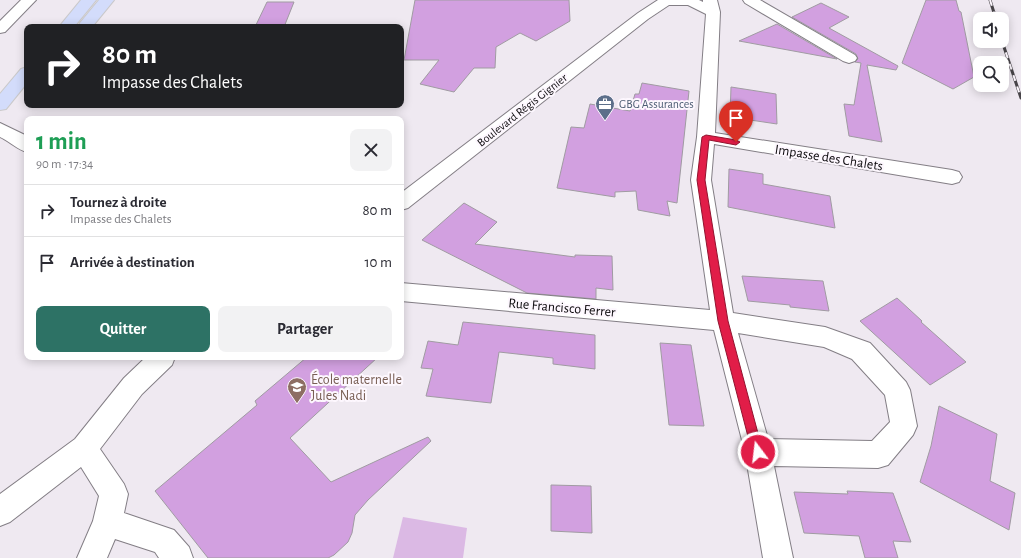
<!DOCTYPE html>
<html lang="fr">
<meta charset="utf-8">
<style>
:root{--surface:#fff;--page:#f2f2f3;--text:#2b2b33;--muted:#7c7c81;--line:#e1e1e2;--accent:#2d7265}
body{margin:0;font-family:"Alegreya Sans",sans-serif;background:var(--page);color:var(--text);height:100vh;display:flex;flex-direction:column;font-size:15px;white-space:nowrap}
*{box-sizing:border-box;margin:0}
p{font-size:13px;color:var(--muted)}
.icon{flex:none;width:22px;height:22px;fill:none;stroke:currentColor;stroke-width:2;stroke-linecap:round;stroke-linejoin:round}
.map{position:relative;flex:1;overflow:hidden}
.details{position:absolute;left:24px;top:116px;width:380px;height:244px;display:flex;flex-direction:column;background:var(--surface);border-radius:8px;box-shadow:0 2px 10px #0003}
.details>*{flex:none}
.banner{position:absolute;left:24px;top:24px;width:380px;height:84px;border-radius:8px;box-shadow:0 2px 10px #0003;background:#202124;color:#fff;overflow:hidden}
.controls{position:absolute;left:973px;top:12px;display:grid;gap:8px}
.controls a{display:grid;place-items:center;width:36px;height:36px;border-radius:8px;background:var(--surface);box-shadow:0 2px 10px #0003;font-size:20px}
.pin{position:absolute;display:grid;place-items:center;width:34px;height:34px;color:#fff;margin:-41px -17px;border-radius:50% 50% 50% 0;rotate:-45deg;box-shadow:0 0 4px #0007}
.pin .icon{rotate:45deg}
.me{position:absolute;width:44px;margin:-22px;rotate:345deg;stroke-linejoin:round;filter:drop-shadow(0 0 3px #0008)}
.turn{display:flex;align-items:center;gap:14px;height:84px;padding:0 12px;font-size:18px}
.turn .icon{width:52px;height:52px;stroke-width:2.5}
.turn b{display:block;font-size:28px;line-height:34px}
.round{display:grid;place-items:center;flex:none;width:42px;height:42px;border-radius:8px;background:var(--page)}
.head{display:flex;align-items:center;justify-content:space-between;height:68px;padding:0 12px}
h1{font-size:24px;font-weight:700;line-height:30px;color:#1e9e55}
.cta{display:flex;gap:8px;margin-top:auto;padding:8px 12px}
.cta a{flex:1;height:46px;border-radius:8px;background:var(--accent);color:#fff;font-size:16px;font-weight:700;line-height:46px;text-align:center}
.cta a+a{background:var(--page);color:var(--text)}
ul{padding:0;list-style:none}
li{display:flex;align-items:center;gap:12px;height:52px;padding:0 12px;border-top:1px solid var(--line)}
li div{flex:1}
li b{display:block;font-size:15px}
li em{font-style:normal}
.map>svg:first-child{display:block}
.green{fill:#dbb9e4}
.building{fill:#d2a0e0;stroke:#a09ba2}
.lines{fill:none;stroke-linecap:round;stroke-linejoin:round}
.minor-casing{stroke:#837e85;stroke-width:2}
.major-casing{stroke:#cac9ca;stroke-width:2}
.minor{fill:#fff;fill-rule:evenodd}
.major{fill:#d3dcfb;fill-rule:evenodd}
.rail-casing{stroke:#484549;stroke-width:3}
.rail{stroke:#fdf7fe;stroke-width:2;stroke-dasharray:6;stroke-linecap:butt}
.route{fill:#e11d48;stroke:#92132f}
.labels{text-anchor:middle;stroke-width:4;stroke-linejoin:round;paint-order:stroke}
.far-service-label{font-size:12px;fill:#4e5e75;stroke:#fdf7fe;text-anchor:start}
.far-street-label{font-size:12px;fill:#0d0b0e;stroke:#fdf7fe}
.street-label{font-size:14px;fill:#0d0b0e;stroke:#fdf7fe}
.education-label{font-size:14px;fill:#785e54;stroke:#fdf7fe;text-anchor:start}
</style>
<div class="map">
<svg width="1021" height="558" viewBox="0 0 1021 558">
<rect width="100%" height="100%" fill="#efe9f1"/>
<path class="green" d="M403,517L467,528L463,558H393Z"/>
<g class="building">
<path d="M415,0H569L570,21L536,41L520,33L496,47L495,68H474L454,92L420,84L439,60H404Z"/>
<path d="M926,0H956L959,11L961,12L974,77L953,89L902,63Z"/>
<path d="M267,2H294L284,27H255Z"/>
<path d="M821,3L849,17L829,28L898,66L896,70L867,65L882,142L849,136L844,104L854,105L861,63L855,62L858,59L856,54L792,17Z"/>
<path d="M777,24L837,59L739,41Z"/>
<path d="M642,83L689,91L677,203L667,201L670,216L638,210L636,191L615,192V197L557,188L571,127L584,128L590,104L630,111L635,94H639Z"/>
<path d="M731,87L776,94L777,124L730,117Z"/>
<path d="M729,169L763,174V184L830,196L835,228L728,207Z"/>
<path d="M464,203L497,222L475,244L575,257V255L612,256L613,290L596,288V299L527,293L422,240Z"/>
<path d="M742,276L823,281L829,311L790,307V305L748,301Z"/>
<path d="M897,298L922,321L921,322L966,362L930,385L860,321Z"/>
<path d="M463,322L595,335V369L553,364V358L499,352L491,403L426,396L433,369L421,368L428,341L458,345Z"/>
<path d="M660,343L691,345L704,426L669,425Z"/>
<path d="M307,357H378L290,438L331,482L428,437L431,441L368,500L355,515L352,533L348,542L334,555L328,558H208L155,491L257,405L255,401Z"/>
<path d="M939,406L997,434L990,481L1015,493L1009,530L920,482L931,446Z"/>
<path d="M551,485L591,486L592,533L551,531Z"/>
<path d="M847,491L893,493L911,542L893,541L898,558H865L859,536L804,533L794,492L848,494Z"/>
</g>
<g class="lines">
<defs>
<g id="minor">
<path d="M21,0H36L5,32L0,33V21Z"/>
<path d="M658,0H699L703,2V0H717L720,12L715,133L952,170L959,172L962,177L959,182L952,184L714,144L711,180L733,313L825,327L870,343L906,382L910,390L917,426L913,435L888,465L878,468L774,466L793,558H763L745,452L714,330L401,301V283L710,310L691,180L697,137L706,14L688,5H669L648,19L408,208L401,210V193L638,13ZM738,333L824,347L852,359L885,395L890,422L872,441L768,439Z"/>
<path d="M743,0H760L855,55L857,58L855,61L849,63L843,61L745,3Z"/>
<path d="M0,123L27,136V152C18,150 9,141 0,137Z"/>
<path d="M146,357H175L172,365L142,394L100,449L124,484L128,494L124,513L174,530L189,547L193,558H159L155,552L115,539L107,558H77L93,521L99,496L81,467L10,522L0,526V494L75,439L124,378Z"/>
</g>
<g id="major">
<path d="M81,0H96L74,27H59Z"/>
<path d="M99,0H114L92,27H78L80,23Z"/>
<path d="M27,67V83L6,109L0,110V94L21,69Z"/>
</g>
</defs>
<use href="#minor" class="minor-casing"/>
<use href="#major" class="major-casing"/>
<use href="#minor" class="minor"/>
<use href="#major" class="major"/>
<defs>
<g id="rail">
<path d="M990,0L996,19"/>
<path d="M1002,41L1021,98"/>
</g>
</defs>
<use href="#rail" class="rail-casing"/>
<use href="#rail" class="rail"/>
</g>
<path class="route" d="M706,135L736,140L740,142L736,145L709,140L705,180L728,321L763,452L762,456L758,457L754,456L752,452L718,321L697,180L702,137Z"/>
<defs>
<symbol id="office-pin" viewBox="-11 -11 22 30"><path d="M0 17L-7.5 6A9.5 9.5 0 1 1 7.5 6Z" fill="#5c6f8a" stroke="#fdf7fe"/><path d="M-6-3h4V-5.5h4V-3h4V5H-6ZM-1-4.5V-3h2v-1.5ZM-6 0V1H6V0Z" fill="#fff"/></symbol>
<symbol id="school-pin" viewBox="-11 -11 22 30"><path d="M0 17L-7.5 6A9.5 9.5 0 1 1 7.5 6Z" fill="#8d6e63" stroke="#fdf7fe"/><path d="M0-5L7-2L0 1L-7-2ZM-4 1L0 2.5L4 1V4Q0 6-4 4Z" fill="#fff"/></symbol>
</defs>
<g fill-rule="evenodd">
<use href="#office-pin" x="594" y="93" width="22" height="30"/>
<use href="#school-pin" x="286" y="376" width="22" height="30"/>
</g>
<g class="labels">
<g class="far-service-label">
<text x="619" y="108">GBG Assurances</text>
</g>
<g class="far-street-label">
<text transform="translate(522 110) rotate(-38)" y="4">Boulevard Régis Gignier</text>
</g>
<g class="street-label">
<text transform="translate(829 157) rotate(9)" y="5">Impasse des Chalets</text>
<text transform="translate(562 307) rotate(5)" y="5">Rue Francisco Ferrer</text>
</g>
<g class="education-label">
<text x="311" y="384">École maternelle<tspan x="311" dy="16">Jules Nadi</tspan></text>
</g>
</g>
</svg>
<div class="controls">
<a><svg class="icon" aria-label="sound" viewBox="0 0 24 24"><path d="M4 9h4l5-4v14l-5-4H4zM17 9q2 3 0 6"/></svg></a>
<a><svg class="icon" aria-label="search" viewBox="0 0 24 24"><circle cx="10" cy="10" r="6"/><path d="M15 15l6 6"/></svg></a>
</div>
<div class="pin" style="left:736px;top:142px;background:#d93025"><svg class="icon" aria-label="arrive" viewBox="0 0 24 24"><path d="M6 21V4h12l-3 4 3 4H6"/></svg></div>
<svg class="me" style="left:758px;top:452px" viewBox="-20 -20 40 40"><circle r="17" fill="#e11d48" stroke="#fff" stroke-width="3"/><path d="M0-11L8 9 0 5-8 9z" fill="#fff"/></svg>
<div class="banner">
<div class="turn"><svg class="icon" aria-label="right" viewBox="0 0 24 24"><path d="M7 20v-9h11M14 6l5 5-5 5"/></svg><div><b>80 m</b>Impasse des Chalets</div></div>
</div>
<section class="details">
<div class="head"><div><h1>1 min</h1><p>90 m · 17:34</p></div><a class="round"><svg class="icon" aria-label="close" viewBox="0 0 24 24"><path d="M6 6l12 12M18 6L6 18"/></svg></a></div>
<ul>
<li><svg class="icon" aria-label="right" viewBox="0 0 24 24"><path d="M7 20v-9h11M14 6l5 5-5 5"/></svg><div><b>Tournez à droite</b><p>Impasse des Chalets</p></div><em>80 m</em></li>
<li><svg class="icon" aria-label="arrive" viewBox="0 0 24 24"><path d="M6 21V4h12l-3 4 3 4H6"/></svg><div><b>Arrivée à destination</b></div><em>10 m</em></li>
</ul>
<div class="cta"><a>Quitter</a><a>Partager</a></div>
</section>
</div>
